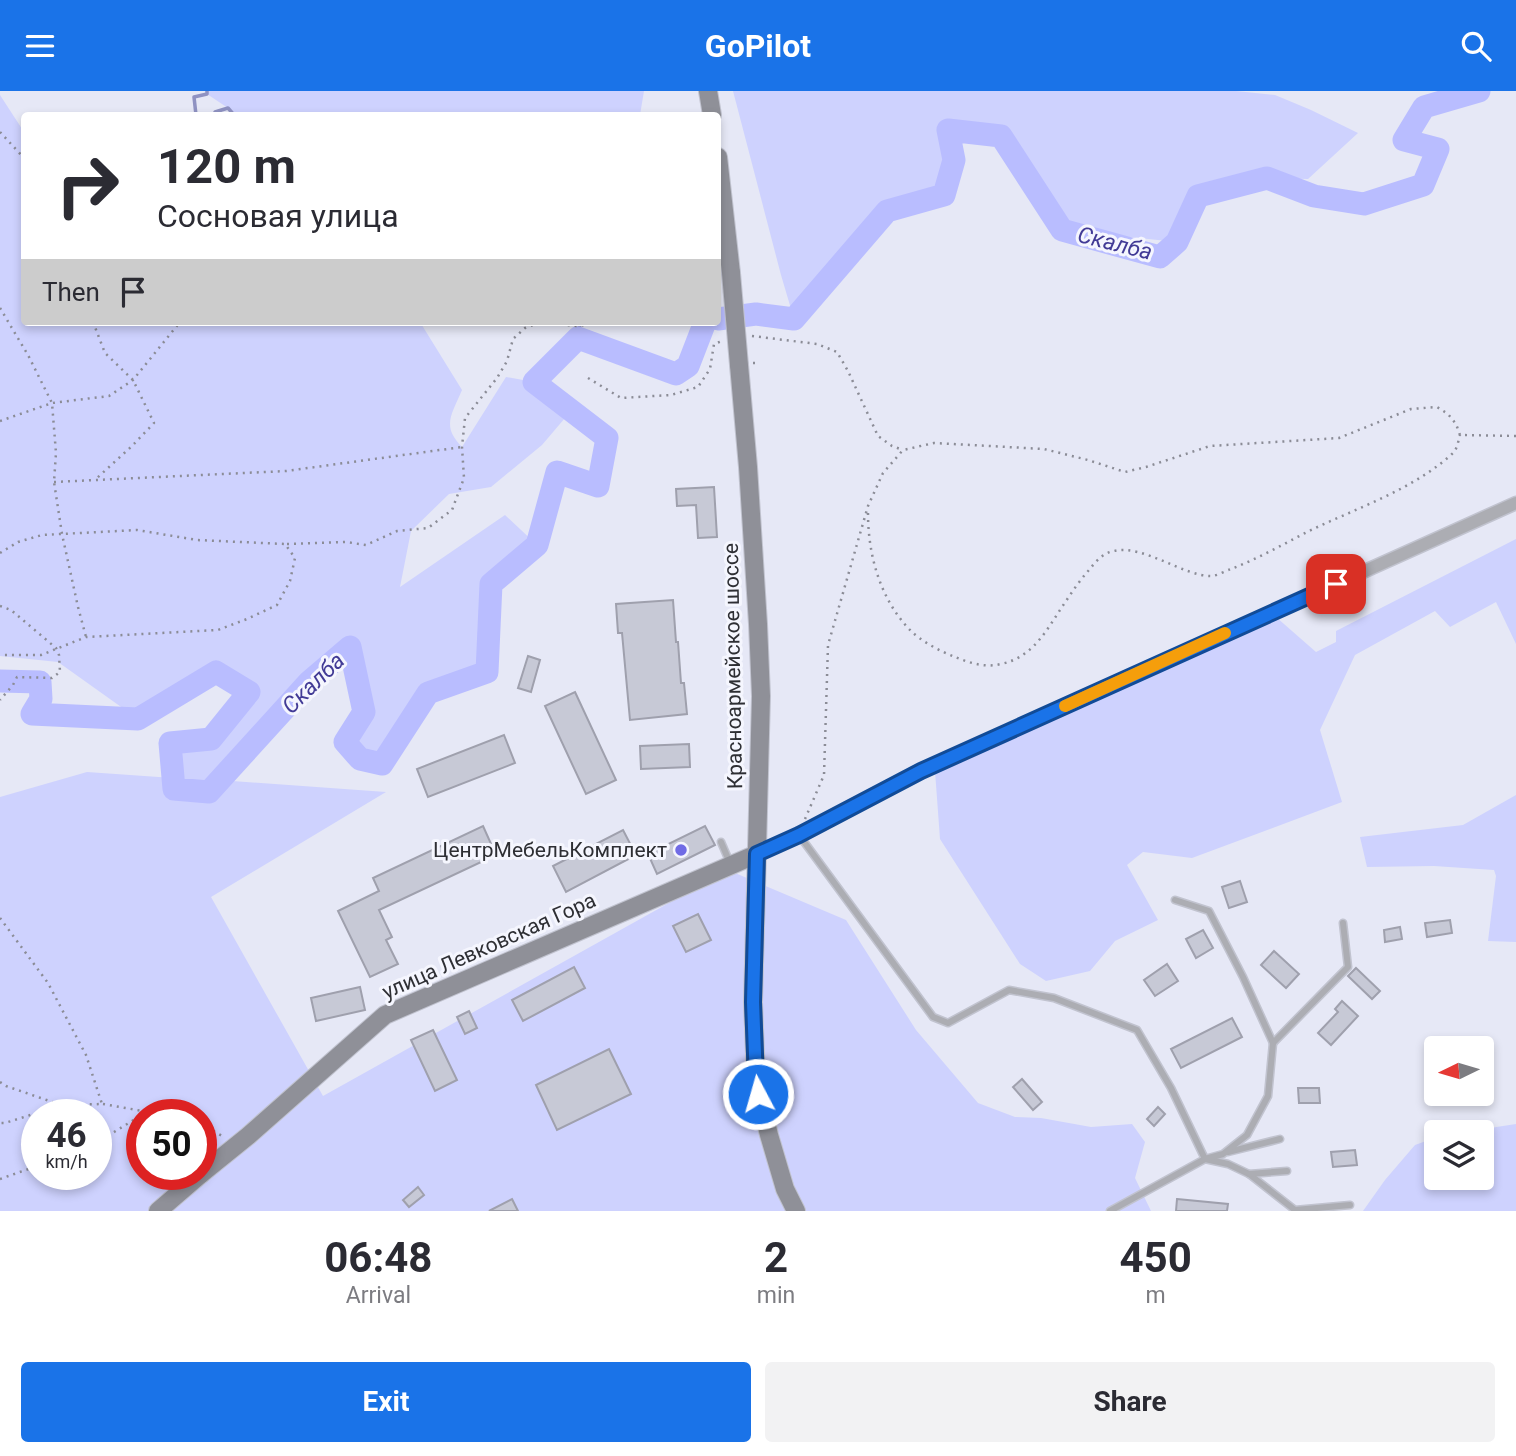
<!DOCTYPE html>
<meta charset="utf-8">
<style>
:root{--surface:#fff;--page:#f2f2f3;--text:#2b2b33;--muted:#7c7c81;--accent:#1a73e8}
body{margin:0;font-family:Roboto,sans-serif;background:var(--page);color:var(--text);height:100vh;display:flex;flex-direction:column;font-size:26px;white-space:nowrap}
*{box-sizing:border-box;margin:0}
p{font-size:23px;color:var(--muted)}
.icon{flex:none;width:38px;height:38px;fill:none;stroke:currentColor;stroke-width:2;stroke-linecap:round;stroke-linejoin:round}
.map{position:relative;height:1120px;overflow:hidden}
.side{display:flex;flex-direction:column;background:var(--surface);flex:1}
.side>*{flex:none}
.banner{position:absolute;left:21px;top:21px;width:700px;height:214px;border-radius:7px;box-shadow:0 4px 10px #0003;background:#fff;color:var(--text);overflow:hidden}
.needle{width:46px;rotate:265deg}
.fabs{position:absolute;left:1424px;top:945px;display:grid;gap:14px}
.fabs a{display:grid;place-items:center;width:70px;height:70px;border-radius:7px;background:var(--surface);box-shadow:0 4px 10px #0003;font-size:35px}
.speed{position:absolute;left:21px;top:1008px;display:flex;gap:14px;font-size:35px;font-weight:700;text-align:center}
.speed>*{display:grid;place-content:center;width:91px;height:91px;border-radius:50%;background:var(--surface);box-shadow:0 4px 10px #0003;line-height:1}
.speed small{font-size:18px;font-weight:400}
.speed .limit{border:10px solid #d22;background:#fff;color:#111}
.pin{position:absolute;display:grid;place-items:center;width:60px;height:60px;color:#fff;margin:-30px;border-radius:14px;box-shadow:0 4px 10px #0006}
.me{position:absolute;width:77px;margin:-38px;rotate:354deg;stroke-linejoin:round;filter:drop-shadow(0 0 5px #0008)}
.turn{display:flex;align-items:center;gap:24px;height:147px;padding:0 21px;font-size:32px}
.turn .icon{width:91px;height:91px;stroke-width:2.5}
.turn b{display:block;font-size:49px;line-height:60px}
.then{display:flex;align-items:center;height:66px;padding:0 21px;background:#0003;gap:14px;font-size:26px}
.eta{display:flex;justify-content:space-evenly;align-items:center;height:119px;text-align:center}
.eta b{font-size:42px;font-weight:700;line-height:49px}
.primary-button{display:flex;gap:14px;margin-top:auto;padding:14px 21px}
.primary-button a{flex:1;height:80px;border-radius:7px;background:var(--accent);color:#fff;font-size:28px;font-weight:700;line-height:80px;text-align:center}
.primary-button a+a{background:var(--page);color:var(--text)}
header{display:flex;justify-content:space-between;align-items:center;height:91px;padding:0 21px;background:var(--accent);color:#fff;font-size:32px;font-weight:700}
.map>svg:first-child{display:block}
.green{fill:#ced2fe;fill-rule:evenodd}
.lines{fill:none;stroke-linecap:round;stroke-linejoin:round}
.stream{stroke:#8f92c2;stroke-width:3.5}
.river{stroke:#b9bdff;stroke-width:23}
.building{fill:#c7c9d6;stroke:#9fa0ad;stroke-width:2}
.lane-casing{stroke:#c1c3cf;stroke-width:9}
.street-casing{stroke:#c1c3cf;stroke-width:15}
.secondary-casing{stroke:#c1c3cf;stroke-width:20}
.path{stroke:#8b8c96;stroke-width:2.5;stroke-dasharray:2 5;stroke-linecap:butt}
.lane{stroke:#acadb3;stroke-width:6}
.street{stroke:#acadb3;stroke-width:12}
.secondary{stroke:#8f9098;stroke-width:18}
.secondary-bridge-casing{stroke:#c1c3cf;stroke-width:20;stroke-linecap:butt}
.secondary-bridge{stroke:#8f9098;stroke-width:18}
.route-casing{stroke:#114b97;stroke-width:18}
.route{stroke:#1a73e8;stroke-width:12}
.slow{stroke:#f59e0b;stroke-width:12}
.poi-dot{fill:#706be5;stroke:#f5f6fe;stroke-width:2.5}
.labels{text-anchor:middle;stroke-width:6;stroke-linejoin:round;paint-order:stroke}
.street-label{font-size:21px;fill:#2e2f34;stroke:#f5f6fe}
.poi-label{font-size:21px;fill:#2e2f34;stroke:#f5f6fe;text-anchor:end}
.water-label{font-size:23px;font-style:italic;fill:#423b96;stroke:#f5f6fe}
</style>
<header><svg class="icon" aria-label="menu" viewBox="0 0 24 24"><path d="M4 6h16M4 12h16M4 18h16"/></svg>GoPilot<svg class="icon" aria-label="search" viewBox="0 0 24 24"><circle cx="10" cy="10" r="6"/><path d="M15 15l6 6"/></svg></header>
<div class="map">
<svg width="1516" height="1120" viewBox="0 0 1516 1120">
<rect width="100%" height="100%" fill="#e6e8f6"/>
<g class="green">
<path d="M207,0H644L640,24H234L228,17L207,3Z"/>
<path d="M733,0H1236L1275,4L1311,19L1358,42L1308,88L1267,87L1198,105L1177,151L1062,139L1001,45L949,39L954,69L944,104L887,120L794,228L781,184Z"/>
<path d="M0,4L24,41V231H420L462,299C452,323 441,335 462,356L506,286L534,291L565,327L542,354L491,396L449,403L411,440L400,496L505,424L537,454L491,493L487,581L428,602L382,673L360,668L345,651L364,621L350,556L309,591L219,689L386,701L211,806L323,1005L728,779L846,829L916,939L978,1012L1015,1026L1041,1027L1091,1036L1132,1033L1145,1051L1135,1087L1151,1120H0V706L87,681L173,687L170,652L211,647L249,601L216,581L138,628L58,571L0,565ZM37,1024H96V1083H37ZM142,1024H201V1083H142Z"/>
<path d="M1516,448V553L1496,511L1450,536L1435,520L1355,564L1320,639L1342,711L1192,767L1143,761L1127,774L1158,829L1115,850L1090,880L1046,890L1020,873L940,748L935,680L1276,526L1316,561L1336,551V540Z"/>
<path d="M1516,704V851L1488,850L1496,785L1494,779L1434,775L1367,776L1360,746L1463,734Z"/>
<path d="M1516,1033V1120H1363L1385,1089L1415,1054L1437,1046V1087H1482V1041H1464Z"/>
</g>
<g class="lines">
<g class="stream">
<path d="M196,24L194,6L207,3V0"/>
<path d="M214,24L215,21L228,17L234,24"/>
<path d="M578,247L580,231"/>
</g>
<g class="river">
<path d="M718,228L756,223L794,228L887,120L944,104L954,69L948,39L1001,45L1062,139L1160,166L1177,151L1198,105L1267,87L1314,105L1364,113L1423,94L1438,58L1404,49L1424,16L1479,0"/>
<path d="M0,590L40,591L41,608L32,623L138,628L216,581L249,601L211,648L170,652L174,698L209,701L309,591L350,556L364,621L345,651L360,668L382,673L428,602L487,581L491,493L537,454L557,381L598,395L607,347L534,291L578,247L676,283L688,275L705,231"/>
</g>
</g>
<g class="building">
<path d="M714,396L717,446L698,447L696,414L677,415L676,398Z"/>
<path d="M673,509L676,551H678L681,592H684L687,623L630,629L622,542H618L616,513Z"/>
<path d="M528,565L540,569L531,601L518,597Z"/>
<path d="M575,601L616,689L586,703L545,615Z"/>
<path d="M504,644L515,672L428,706L417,678Z"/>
<path d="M689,653L690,676L641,678L640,655Z"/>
<path d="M483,735L496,764L379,819L392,846L386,849L398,873L370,886L338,820L379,800L373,787Z"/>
<path d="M705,735L715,754L657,783L648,763Z"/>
<path d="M623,739L636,764L566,801L553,775Z"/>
<path d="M1240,790L1247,811L1229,817L1222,796Z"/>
<path d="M698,823L711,849L686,861L673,835Z"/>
<path d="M1450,829L1452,842L1427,846L1425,832Z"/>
<path d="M1400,836L1402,848L1385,851L1384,839Z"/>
<path d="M1203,839L1213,857L1196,867L1186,848Z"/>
<path d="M1274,860L1299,883L1286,897L1261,874Z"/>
<path d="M1167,873L1178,890L1155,905L1144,889Z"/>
<path d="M574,876L585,897L523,930L512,909Z"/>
<path d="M1356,877L1380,900L1372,908L1348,885Z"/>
<path d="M360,896L365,919L316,930L311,907Z"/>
<path d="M1342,910L1358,925L1331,954L1318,942L1338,921L1335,918Z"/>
<path d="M469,920L477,937L465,943L457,926Z"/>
<path d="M1232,927L1242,946L1181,977L1171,958Z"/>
<path d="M433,939L457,989L435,1000L411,949Z"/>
<path d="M609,958L631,1003L557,1039L536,994Z"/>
<path d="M1022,988L1042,1011L1033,1019L1013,996Z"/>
<path d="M1298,997H1319L1320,1012H1299Z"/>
<path d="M1158,1016L1165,1023L1154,1035L1147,1028Z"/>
<path d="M1355,1059L1357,1074L1333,1076L1331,1061Z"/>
<path d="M418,1096L424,1104L409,1116L403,1109Z"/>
<path d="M512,1108L518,1120H489Z"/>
<path d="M1177,1108L1228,1113L1227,1120H1176Z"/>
</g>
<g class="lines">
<defs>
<g id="lane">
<path d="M799,744L933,926L948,932L1009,899L1054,907L1137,939L1171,997L1205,1068L1228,1073L1249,1083L1295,1119L1350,1114"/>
<path d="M721,751L730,772"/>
<path d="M1273,952L1348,876L1343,832"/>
<path d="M1228,1061L1280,1048"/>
<path d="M1249,1083L1287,1080"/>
<path d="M1110,1120L1205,1068L1223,1063L1247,1044L1268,1005L1273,952L1243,886L1209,820L1175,809"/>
</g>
<path id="street" d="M757,763L799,744L921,680L1516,412"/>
<g id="secondary">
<path d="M708,0L712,24"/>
<path d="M718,66L731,182"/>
<path d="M739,274L748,376L758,533L761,605L753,911L756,989L769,1044L785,1098L796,1120"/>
<path d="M201,1083L248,1045L385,924L757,763"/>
<path d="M158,1120L201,1083"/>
</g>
</defs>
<use href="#lane" class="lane-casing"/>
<use href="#street" class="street-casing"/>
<use href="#secondary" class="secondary-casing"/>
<g class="path">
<path d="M0,41L24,67"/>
<path d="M0,217L28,264L52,312L56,362L54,391L62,443L78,516L86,546"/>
<path d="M93,231L105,262L133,289L154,332L132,355L97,387"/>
<path d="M554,231C569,234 577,238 592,231"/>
<path d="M752,245L817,253L837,261L848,280L878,345L892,355L903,359"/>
<path d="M753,272H760"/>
<path d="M588,287L621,307L671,304L698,296L710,278L714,253L722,250"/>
<path d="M0,330L52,312L109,305L133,289L180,231"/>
<path d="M54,391L286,380L462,356"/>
<path d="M868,422C868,464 880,508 910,539C922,551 940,560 955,566C970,572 985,577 1001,573C1034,566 1047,538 1064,513C1072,501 1080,489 1089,479C1096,470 1103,462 1114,460C1143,453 1183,485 1211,485C1217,485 1225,480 1231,478C1257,468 1282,454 1307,441C1356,417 1411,400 1452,363C1457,359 1458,351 1460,344"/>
<path d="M287,453L346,451L366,454L397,440L428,437L452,419L464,387L462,356L465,327L497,287L507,270L513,248L525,237L541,231"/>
<path d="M0,462L18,451L42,444L137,439L197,449L285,453L295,467L290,490L277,514L247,528L218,539L86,546L41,564H0"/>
<path d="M0,515L11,519L56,557L59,564L60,581L52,587L17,586L13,594L0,609"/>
<path d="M805,728L824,684L828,554L868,415L883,382L903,359L934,352L1044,358L1088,369L1125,381L1146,376L1210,355L1339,347L1411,318L1437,316L1448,323L1456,333L1460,344L1516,345"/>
<path d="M0,827L48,892L86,964L102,1013L62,1014L5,1032H0"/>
<path d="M0,991L6,995L61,1014"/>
<path d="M103,1013L165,1024"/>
<path d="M201,1033L224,1046"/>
<path d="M96,1052L142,1024"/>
<path d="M0,1088L37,1075"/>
</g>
<use href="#lane" class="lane"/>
<use href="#street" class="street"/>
<use href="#secondary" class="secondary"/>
<defs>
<path id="secondary-bridge" d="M731,182L739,274"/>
</defs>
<use href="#secondary-bridge" class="secondary-bridge-casing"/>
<use href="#secondary-bridge" class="secondary-bridge"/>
</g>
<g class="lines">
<defs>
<path id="route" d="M758,1003L756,989L753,911L757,763L799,744L921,680L1336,493"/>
</defs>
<use href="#route" class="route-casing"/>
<use href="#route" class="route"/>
<path class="slow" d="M1065,615L1225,542"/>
</g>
<circle class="poi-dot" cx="681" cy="759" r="7"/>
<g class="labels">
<g class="street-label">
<text transform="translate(733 575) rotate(-91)" y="7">Красноармейское шоссе</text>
<text transform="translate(489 855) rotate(-24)" y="7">улица Левковская Гора</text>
</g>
<g class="poi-label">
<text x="667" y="766">ЦентрМебельКомплект</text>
</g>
<g class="water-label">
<text transform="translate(1115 152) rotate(14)" y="8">Скалба</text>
<text transform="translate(313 592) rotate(-44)" y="8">Скалба</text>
</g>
</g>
</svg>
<div class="fabs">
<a><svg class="needle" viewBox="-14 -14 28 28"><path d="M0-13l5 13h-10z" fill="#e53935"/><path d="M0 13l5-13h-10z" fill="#7c7c81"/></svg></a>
<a><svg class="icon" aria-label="layers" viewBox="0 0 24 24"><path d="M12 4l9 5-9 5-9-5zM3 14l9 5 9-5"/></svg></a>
</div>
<div class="speed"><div>46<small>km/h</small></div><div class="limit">50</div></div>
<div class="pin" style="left:1336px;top:493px;background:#d93025"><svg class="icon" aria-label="arrive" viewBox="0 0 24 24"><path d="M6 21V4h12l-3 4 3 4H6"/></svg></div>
<svg class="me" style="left:758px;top:1003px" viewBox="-20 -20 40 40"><circle r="17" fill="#1a73e8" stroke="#fff" stroke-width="3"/><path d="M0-11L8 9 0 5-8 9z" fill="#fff"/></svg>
<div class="banner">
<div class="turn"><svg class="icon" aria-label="right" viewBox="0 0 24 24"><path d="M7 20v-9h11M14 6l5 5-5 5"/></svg><div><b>120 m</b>Сосновая улица</div></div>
<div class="then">Then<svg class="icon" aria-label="arrive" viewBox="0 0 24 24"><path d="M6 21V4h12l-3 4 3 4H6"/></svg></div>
</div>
</div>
<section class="side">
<div class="eta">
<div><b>06:48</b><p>Arrival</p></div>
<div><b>2</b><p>min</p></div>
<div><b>450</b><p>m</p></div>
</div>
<div class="primary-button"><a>Exit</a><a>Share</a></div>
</section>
